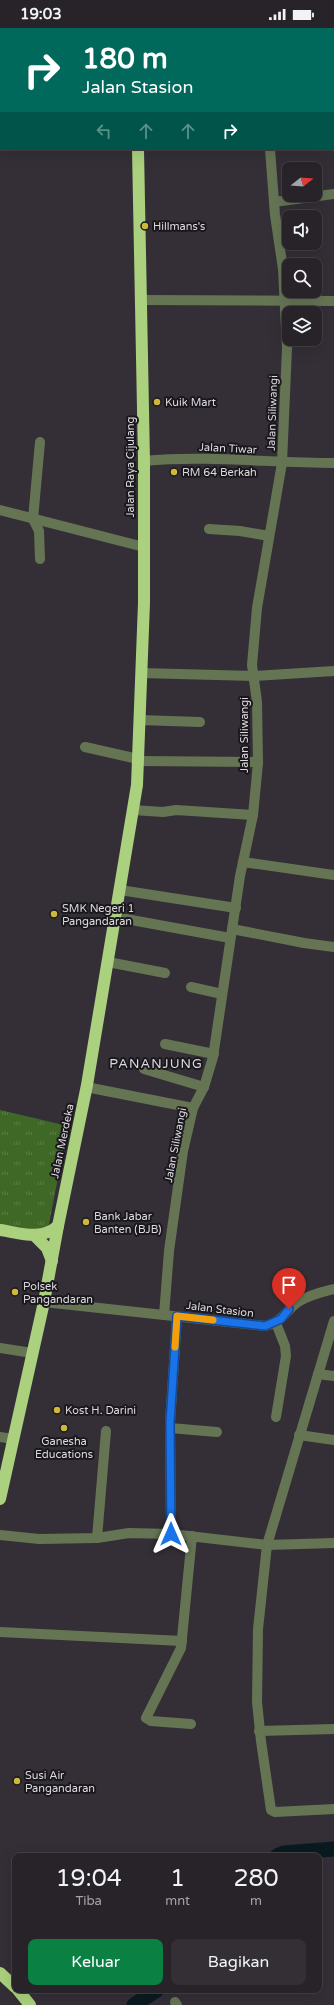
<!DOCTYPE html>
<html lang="id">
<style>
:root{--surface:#272329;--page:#332f35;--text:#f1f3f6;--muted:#a4a4a8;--line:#434046;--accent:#0b8043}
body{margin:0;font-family:"Varela Round",sans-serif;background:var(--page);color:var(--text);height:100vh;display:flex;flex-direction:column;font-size:15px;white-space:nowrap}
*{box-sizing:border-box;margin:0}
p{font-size:13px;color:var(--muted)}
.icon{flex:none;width:22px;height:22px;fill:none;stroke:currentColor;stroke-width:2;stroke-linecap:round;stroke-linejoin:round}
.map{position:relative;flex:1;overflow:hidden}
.panel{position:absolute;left:12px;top:1825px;width:310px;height:140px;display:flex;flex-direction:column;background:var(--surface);border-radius:8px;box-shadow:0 4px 16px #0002,0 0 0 1px var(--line)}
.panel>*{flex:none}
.banner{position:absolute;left:0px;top:0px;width:334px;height:122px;box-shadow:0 4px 16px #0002,0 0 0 1px var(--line);background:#00695c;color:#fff;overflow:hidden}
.needle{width:26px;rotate:73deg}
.tools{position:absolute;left:282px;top:134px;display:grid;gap:8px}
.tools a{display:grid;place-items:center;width:40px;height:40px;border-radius:8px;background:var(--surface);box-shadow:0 4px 16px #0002,0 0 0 1px var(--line);font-size:20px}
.pin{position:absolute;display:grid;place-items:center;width:34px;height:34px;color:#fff;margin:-41px -17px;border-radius:50% 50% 50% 0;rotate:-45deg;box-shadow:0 0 4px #0007}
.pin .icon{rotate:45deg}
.me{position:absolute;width:44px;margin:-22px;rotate:0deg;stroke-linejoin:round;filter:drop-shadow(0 0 3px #0008)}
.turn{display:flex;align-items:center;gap:14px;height:84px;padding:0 16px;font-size:18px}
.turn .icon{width:52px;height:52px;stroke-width:2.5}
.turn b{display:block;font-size:28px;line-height:34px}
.lanes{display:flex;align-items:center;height:38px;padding:0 16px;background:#0003;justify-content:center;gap:20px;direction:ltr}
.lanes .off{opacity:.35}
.eta{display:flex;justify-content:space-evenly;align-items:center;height:68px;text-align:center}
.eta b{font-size:24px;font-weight:600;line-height:28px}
.button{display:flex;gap:8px;margin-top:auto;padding:8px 16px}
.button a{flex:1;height:46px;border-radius:8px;background:var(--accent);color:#fff;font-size:16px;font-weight:600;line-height:46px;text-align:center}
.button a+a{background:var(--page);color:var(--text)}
.status{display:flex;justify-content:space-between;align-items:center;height:28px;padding:0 20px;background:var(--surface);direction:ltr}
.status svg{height:11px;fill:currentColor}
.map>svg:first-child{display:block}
.park{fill:url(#park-tufts)}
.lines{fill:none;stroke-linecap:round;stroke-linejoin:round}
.river{stroke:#0a1b1f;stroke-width:15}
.minor{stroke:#657554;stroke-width:10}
.highway{stroke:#abd17e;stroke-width:12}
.route-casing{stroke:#114b97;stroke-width:10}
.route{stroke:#1a73e8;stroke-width:7}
.slow{stroke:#f59e0b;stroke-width:7}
.poi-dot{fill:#cfb837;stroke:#1a181c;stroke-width:1.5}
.labels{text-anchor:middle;stroke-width:4;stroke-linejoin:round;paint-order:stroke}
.poi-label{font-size:11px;fill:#dddae0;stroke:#1a181c;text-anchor:start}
.street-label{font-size:11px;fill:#dddae0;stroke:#1a181c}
.quarter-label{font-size:13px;letter-spacing:1px;fill:#dddae0;stroke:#1a181c}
</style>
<div class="status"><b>19:03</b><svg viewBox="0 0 49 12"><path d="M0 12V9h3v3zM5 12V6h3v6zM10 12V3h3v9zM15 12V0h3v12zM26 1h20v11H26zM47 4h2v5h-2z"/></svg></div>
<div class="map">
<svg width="334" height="1977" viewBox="0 0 334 1977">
<defs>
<pattern id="park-tufts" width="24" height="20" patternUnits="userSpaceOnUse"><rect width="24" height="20" fill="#3f6826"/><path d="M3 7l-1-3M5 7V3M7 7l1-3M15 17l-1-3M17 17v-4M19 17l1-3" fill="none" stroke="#5a7d45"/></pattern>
</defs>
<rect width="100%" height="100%" fill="#342f37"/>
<path class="park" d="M0,1082L68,1098L49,1196L44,1203L0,1197Z"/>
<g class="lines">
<g class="river">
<path d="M277,1828L284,1825L334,1821"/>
<path d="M134,1977L157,1962"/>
</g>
<g class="minor">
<path d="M262,0V1"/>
<path d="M274,174L334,166"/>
<path d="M141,272L334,273"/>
<path d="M144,433C207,427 270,435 334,435"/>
<path d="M0,482L144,519"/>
<path d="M209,501L240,503L269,508"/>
<path d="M40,531L39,503L33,491L40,414"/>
<path d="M141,645L254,648L334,643"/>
<path d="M139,692L200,694"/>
<path d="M85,719L138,731"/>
<path d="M138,733L258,734"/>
<path d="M133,782L163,784L176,782L253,787"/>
<path d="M243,834L334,847"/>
<path d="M120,862L236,880"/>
<path d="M115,889L230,910"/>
<path d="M232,901L304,915L334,919"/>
<path d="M108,934L165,945"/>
<path d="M191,959L222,966"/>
<path d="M165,1016L214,1026"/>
<path d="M144,1041L204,1059"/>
<path d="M86,1059L193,1080"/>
<path d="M44,1274L265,1298C284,1293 284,1284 298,1274C309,1267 322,1264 334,1261"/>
<path d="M164,1287L169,1223L183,1123L193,1080L204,1059L213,1029L240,848L253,787L258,735L257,674L252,637L257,580L282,435L287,320L283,241L275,187L270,121"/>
<path d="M334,1293L267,1517L258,1601L257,1674L261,1713L271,1782L275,1784L334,1781"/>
<path d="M276,1295L285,1318L286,1328L276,1389"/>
<path d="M0,1320L32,1325"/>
<path d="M318,1346L334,1348"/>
<path d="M170,1400L217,1404"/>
<path d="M299,1407L334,1412"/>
<path d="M0,1409L13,1411"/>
<path d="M171,1506L170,1395L177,1288"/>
<path d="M0,1507L39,1511L97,1510L129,1505L171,1506L267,1517L334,1515"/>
<path d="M97,1510L106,1403"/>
<path d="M0,1604L182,1613"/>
<path d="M191,1696L151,1693L146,1690L181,1620L192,1508"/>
<path d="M259,1703L334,1701"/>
<path d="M175,1974L177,1977"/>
</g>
<g class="highway">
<path d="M136,0V1"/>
<path d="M0,1202C21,1205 40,1213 58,1198"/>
<path d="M35,1208L47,1220L52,1233"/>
<path d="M0,1471L44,1274L58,1198L87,1057L137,757L144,575V433L138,121"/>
<path d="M0,1945L15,1959"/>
<path d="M18,1962L30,1977"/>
</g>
</g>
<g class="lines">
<defs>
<path id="route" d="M171,1506L170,1395L177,1288L265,1298L281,1291L289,1281"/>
</defs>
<use href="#route" class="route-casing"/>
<use href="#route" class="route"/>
<path class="slow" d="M175,1319L177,1288L213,1292"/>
</g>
<g class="poi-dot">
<circle cx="145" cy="198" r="4"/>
<circle cx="157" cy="374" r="4"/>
<circle cx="174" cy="444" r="4"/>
<circle cx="54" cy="886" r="4"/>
<circle cx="86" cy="1194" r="4"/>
<circle cx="15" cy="1264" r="4"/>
<circle cx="57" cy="1382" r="4"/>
<circle cx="64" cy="1400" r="4"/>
<circle cx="17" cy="1753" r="4"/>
</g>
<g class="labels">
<g class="poi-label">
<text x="153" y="202">Hillmans's</text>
<text x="165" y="378">Kuik Mart</text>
<text x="182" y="448">RM 64 Berkah</text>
<text x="62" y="884">SMK Negeri 1<tspan x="62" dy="13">Pangandaran</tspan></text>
<text x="94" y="1192">Bank Jabar<tspan x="94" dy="13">Banten (BJB)</tspan></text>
<text x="23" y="1262">Polsek<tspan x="23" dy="13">Pangandaran</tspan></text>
<text x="65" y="1386">Kost H. Darini</text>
<text x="64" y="1417" text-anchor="middle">Ganesha<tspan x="64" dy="13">Educations</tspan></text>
<text x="25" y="1751">Susi Air<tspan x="25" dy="13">Pangandaran</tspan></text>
</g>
<g class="street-label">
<text transform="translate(272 385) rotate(-88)" y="4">Jalan Siliwangi</text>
<text transform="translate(228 420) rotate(3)" y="4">Jalan Tiwar</text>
<text transform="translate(130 439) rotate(-90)" y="4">Jalan Raya Cijulang</text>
<text transform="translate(244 707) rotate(-90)" y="4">Jalan Siliwangi</text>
<text transform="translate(62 1113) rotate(-78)" y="4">Jalan Merdeka</text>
<text transform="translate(175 1117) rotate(-79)" y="4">Jalan Siliwangi</text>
<text transform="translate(220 1281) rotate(7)" y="4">Jalan Stasion</text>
</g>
<g class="quarter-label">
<text x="156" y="1040">PANANJUNG</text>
</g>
</g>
</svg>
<div class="tools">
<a><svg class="needle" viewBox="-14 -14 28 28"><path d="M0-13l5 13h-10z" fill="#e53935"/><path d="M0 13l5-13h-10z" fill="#a4a4a8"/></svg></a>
<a><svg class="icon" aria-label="sound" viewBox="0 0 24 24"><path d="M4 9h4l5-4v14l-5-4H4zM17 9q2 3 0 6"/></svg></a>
<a><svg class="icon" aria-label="search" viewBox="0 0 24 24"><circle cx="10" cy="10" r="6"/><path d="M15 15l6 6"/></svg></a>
<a><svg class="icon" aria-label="layers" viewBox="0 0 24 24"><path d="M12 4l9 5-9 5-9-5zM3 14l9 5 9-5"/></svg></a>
</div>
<div class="pin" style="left:289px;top:1281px;background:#d93025"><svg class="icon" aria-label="arrive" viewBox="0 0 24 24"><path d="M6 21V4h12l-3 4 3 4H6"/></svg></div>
<svg class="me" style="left:171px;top:1506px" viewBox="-20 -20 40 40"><path d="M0-17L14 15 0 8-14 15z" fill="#1a73e8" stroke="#fff" stroke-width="4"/></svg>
<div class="banner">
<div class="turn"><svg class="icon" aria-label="right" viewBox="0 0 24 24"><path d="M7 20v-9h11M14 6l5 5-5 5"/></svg><div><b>180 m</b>Jalan Stasion</div></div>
<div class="lanes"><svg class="icon off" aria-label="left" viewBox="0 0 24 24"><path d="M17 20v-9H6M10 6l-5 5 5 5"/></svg><svg class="icon off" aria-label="ahead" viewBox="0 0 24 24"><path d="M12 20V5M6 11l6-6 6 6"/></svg><svg class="icon off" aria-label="ahead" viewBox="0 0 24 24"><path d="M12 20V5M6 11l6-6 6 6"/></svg><svg class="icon" aria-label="right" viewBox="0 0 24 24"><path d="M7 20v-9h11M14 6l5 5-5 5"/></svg></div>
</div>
<section class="panel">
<div class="eta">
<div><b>19:04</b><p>Tiba</p></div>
<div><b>1</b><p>mnt</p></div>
<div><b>280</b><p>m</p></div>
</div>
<div class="button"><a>Keluar</a><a>Bagikan</a></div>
</section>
</div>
